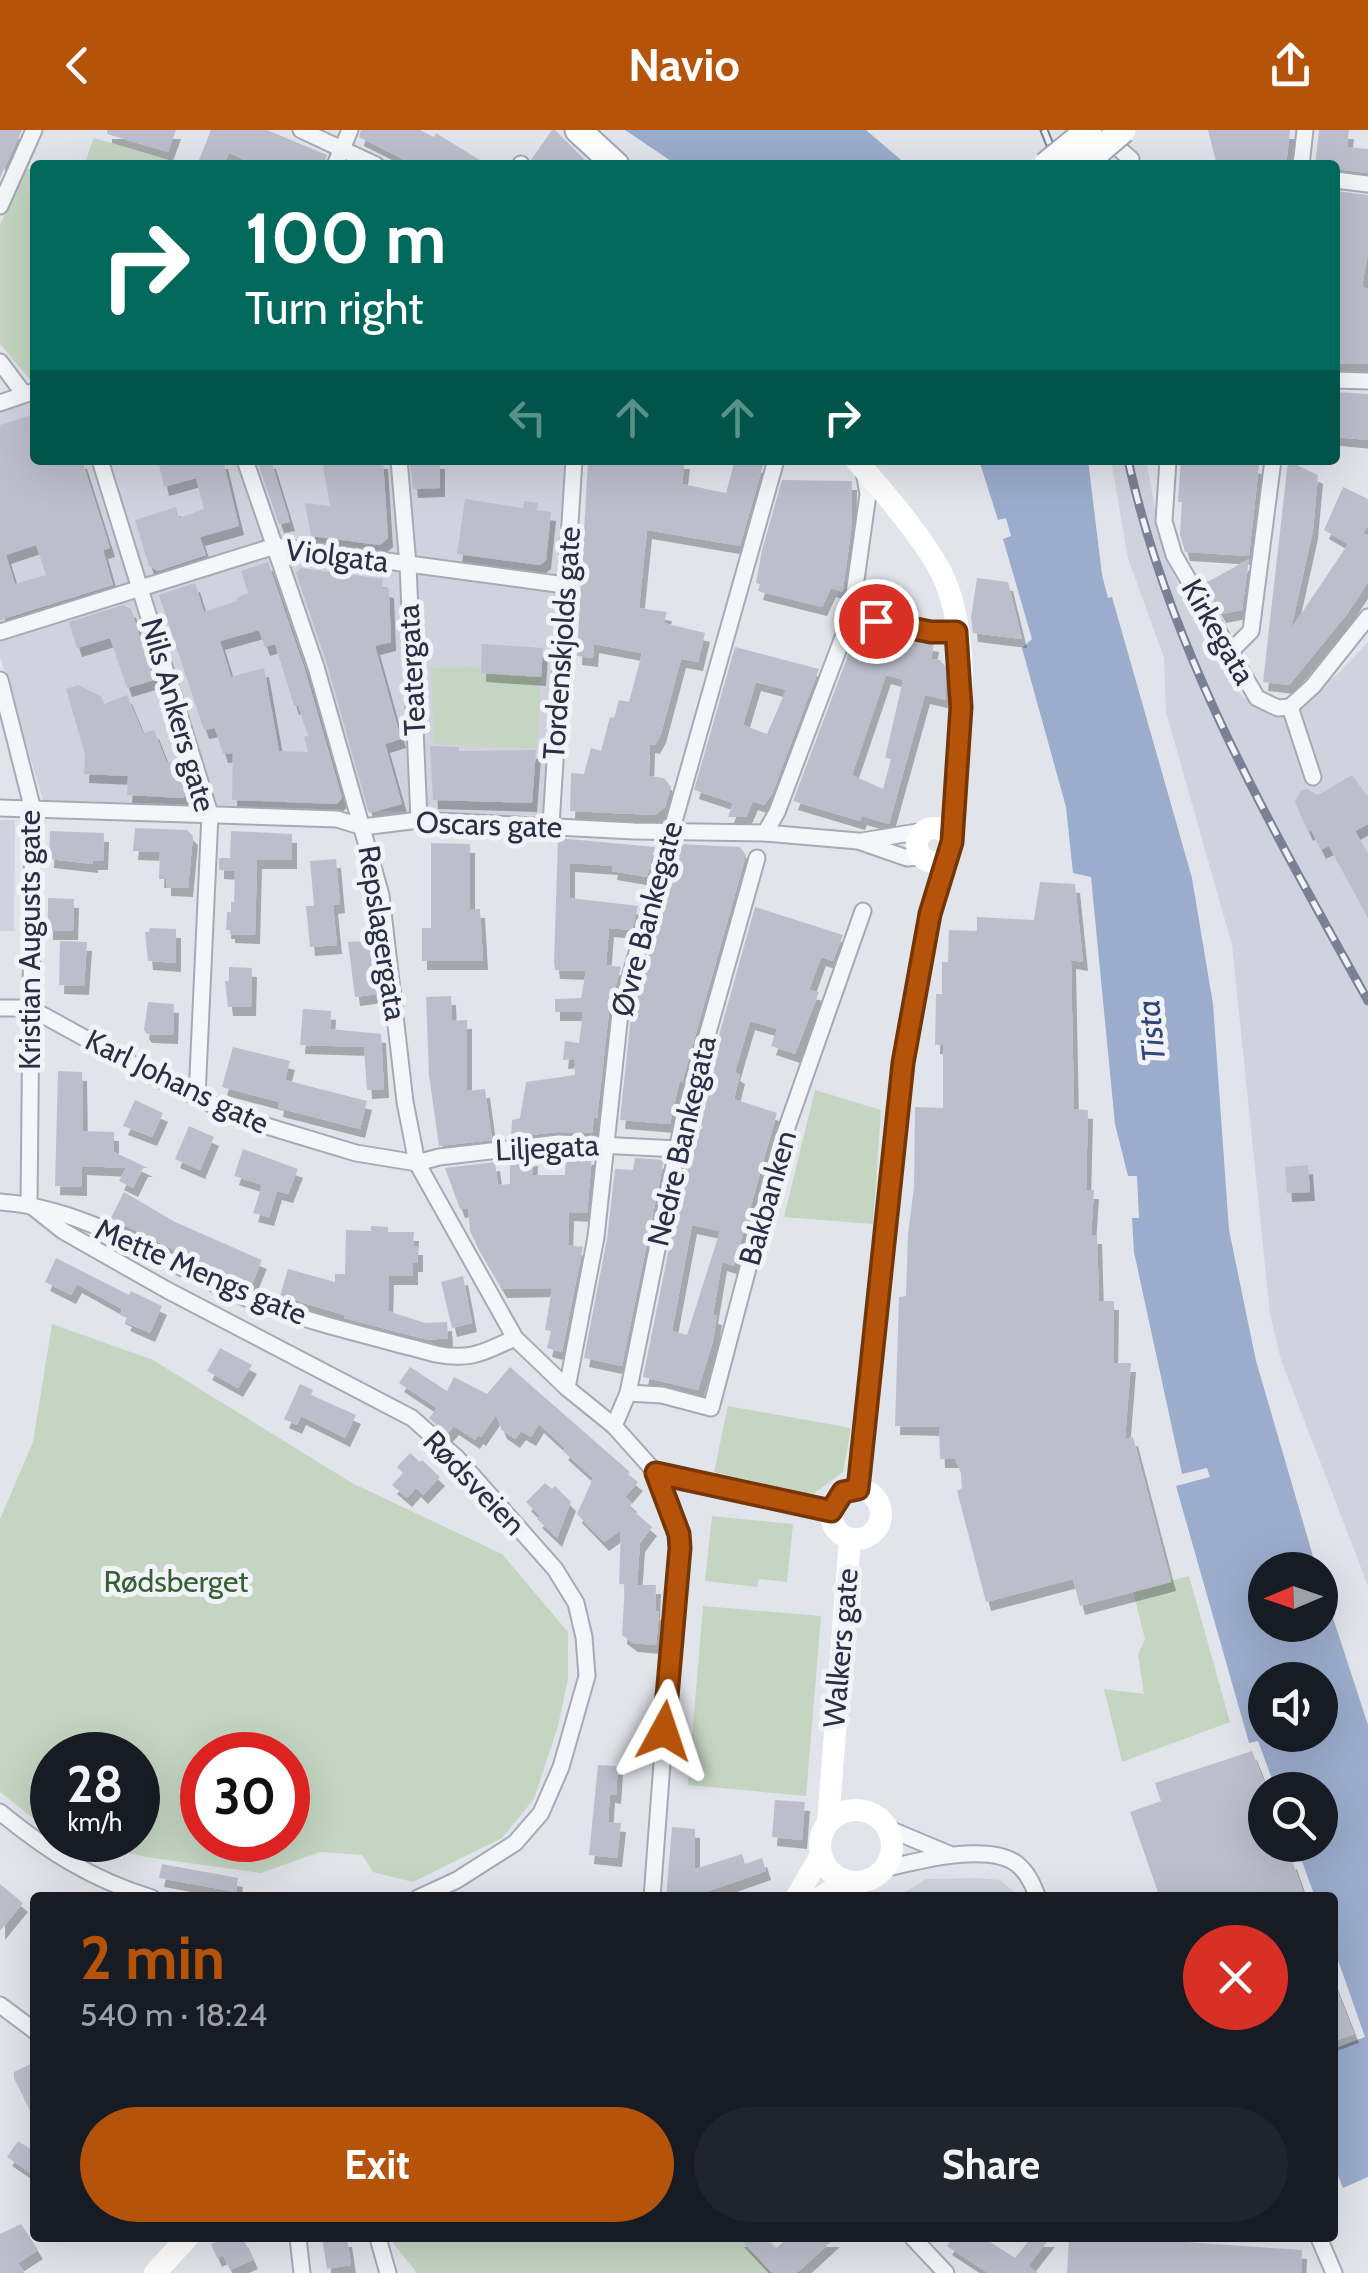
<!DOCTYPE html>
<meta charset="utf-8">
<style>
:root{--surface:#171b24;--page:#20242c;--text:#f1f3f6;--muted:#9ea1a6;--accent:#b45309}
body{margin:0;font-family:Cabin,sans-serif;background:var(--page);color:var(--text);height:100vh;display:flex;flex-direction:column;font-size:38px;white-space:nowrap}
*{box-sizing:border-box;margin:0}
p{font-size:32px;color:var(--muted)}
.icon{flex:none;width:55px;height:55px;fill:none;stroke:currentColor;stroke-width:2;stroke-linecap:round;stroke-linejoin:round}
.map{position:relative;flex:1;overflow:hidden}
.details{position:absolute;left:30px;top:1762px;width:1308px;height:350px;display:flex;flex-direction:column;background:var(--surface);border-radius:10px;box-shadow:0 10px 40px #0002}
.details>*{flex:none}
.top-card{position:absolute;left:30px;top:30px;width:1310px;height:305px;border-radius:10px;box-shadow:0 10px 40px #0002;background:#00695c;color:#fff;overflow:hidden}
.needle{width:65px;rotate:268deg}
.tools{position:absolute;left:1248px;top:1422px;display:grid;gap:20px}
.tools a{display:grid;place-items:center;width:90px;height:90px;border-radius:50%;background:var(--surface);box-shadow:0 10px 40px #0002;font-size:50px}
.speed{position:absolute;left:30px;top:1602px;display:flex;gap:20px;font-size:50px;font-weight:700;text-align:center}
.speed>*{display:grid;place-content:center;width:130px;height:130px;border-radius:50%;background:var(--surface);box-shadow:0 10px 40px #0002;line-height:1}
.speed small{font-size:25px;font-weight:400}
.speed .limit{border:15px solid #d22;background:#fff;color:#111}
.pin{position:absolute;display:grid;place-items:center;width:85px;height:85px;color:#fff;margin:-42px;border:5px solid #fff;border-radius:50%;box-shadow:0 2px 10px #0007}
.me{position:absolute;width:110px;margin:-55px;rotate:5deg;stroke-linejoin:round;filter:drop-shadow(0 0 8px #0008)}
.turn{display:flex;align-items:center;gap:35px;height:210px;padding:0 50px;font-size:45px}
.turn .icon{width:130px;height:130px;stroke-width:2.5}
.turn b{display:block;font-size:70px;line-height:85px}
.lanes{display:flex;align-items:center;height:95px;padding:0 50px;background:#0003;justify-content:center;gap:50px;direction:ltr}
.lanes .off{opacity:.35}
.round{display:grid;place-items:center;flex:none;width:105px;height:105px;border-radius:52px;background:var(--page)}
.overview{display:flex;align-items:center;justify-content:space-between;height:170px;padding:0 50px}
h1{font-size:60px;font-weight:700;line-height:75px;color:var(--accent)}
.primary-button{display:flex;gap:20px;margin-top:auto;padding:20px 50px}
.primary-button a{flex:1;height:115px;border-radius:60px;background:var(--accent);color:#fff;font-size:40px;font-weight:700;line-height:115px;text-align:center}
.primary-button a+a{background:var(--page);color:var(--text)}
header{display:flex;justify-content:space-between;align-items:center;height:130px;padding:0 50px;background:var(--accent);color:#fff;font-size:45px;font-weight:700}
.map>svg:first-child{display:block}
.built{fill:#d0d3dd}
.green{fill:#c4d5c2;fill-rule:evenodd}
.water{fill:#9baccc;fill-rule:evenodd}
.building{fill:#bcbfcb;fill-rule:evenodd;filter:url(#shadow)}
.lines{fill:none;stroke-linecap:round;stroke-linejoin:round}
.street-casing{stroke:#a7aab6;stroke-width:19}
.primary-casing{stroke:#a0a6b7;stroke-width:29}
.street{stroke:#f5f6f9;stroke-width:15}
.secondary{stroke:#fff;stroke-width:22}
.primary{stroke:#fff;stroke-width:25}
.rail-casing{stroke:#7a8095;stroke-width:9}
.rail{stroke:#f2f3f8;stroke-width:5;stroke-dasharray:15;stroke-linecap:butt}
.primary-bridge-casing{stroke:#a0a6b7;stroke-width:29;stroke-linecap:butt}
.primary-bridge{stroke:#fff;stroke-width:25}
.route-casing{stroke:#753606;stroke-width:25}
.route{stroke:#b45309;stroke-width:18}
.labels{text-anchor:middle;stroke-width:10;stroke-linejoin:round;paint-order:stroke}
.street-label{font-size:30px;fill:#292f44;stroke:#f2f3f8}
.park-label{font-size:30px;fill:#376035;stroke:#f2f3f8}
.water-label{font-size:32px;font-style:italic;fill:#31477a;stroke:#f2f3f8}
</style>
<header><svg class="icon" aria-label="back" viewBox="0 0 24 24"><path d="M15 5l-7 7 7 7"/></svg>Navio<svg class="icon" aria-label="share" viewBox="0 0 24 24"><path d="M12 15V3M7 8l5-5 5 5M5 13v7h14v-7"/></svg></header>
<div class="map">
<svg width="1368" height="2143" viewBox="0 0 1368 2143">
<defs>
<filter id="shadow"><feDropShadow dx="5" dy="9" stdDeviation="0" flood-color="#0004"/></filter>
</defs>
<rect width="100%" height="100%" fill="#e2e4eb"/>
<g class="built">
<path d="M35,256V330H573L542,686L43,670L0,527V265Z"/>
<path d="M1111,330H1146L1164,425L1196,490L1243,568L1290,577L1337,545L1368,512V1456L1281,1230L1270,1184L1232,815L1166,582L1164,528L1128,428Z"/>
<path d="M0,690H15L14,801H0Z"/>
<path d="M976,1748L1000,1750L1013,1761V1767L899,1766L926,1749Z"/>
</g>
<g class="green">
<path d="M94,8L189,35H84Z"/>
<path d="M26,38L35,42V251L32,252L0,214V95Z"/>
<path d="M478,537L482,542L541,545L537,619L434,614L431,538Z"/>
<path d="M815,960L881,980L873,1094L784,1087Z"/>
<path d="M52,1194L153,1230L352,1353L502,1424L568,1502V1549L558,1596L534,1669L502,1708L413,1752L373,1742L362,1725L320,1722L261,1743L146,1727L77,1710H138V1625H52V1703L0,1662V1389L33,1312ZM202,1625H288V1710H202Z"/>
<path d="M728,1276L851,1298L843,1342L812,1365L714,1342Z"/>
<path d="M712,1386L793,1394L787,1452L759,1449L757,1457L705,1451Z"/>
<path d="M1189,1446L1230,1592L1122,1632L1104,1559L1144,1564L1138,1525L1145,1509L1133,1461Z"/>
<path d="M703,1476L821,1486L806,1666L688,1655Z"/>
<path d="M389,2108H768L801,2143H417Z"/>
</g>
<g class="water">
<path d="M625,0H866L907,35H677Z"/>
<path d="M979,330H1088L1102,445L1108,468L1112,467L1192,748L1213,874L1229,1100L1256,1231L1317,1440H1265V1495H1320V1448L1368,1595V2047L1343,2058L1333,2033V1919L1365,1907L1333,1816L1332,1768L1315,1767L1296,1715H1320V1660H1276L1258,1611L1249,1613L1176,1356L1210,1347L1207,1338L1182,1344L1134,1122L1132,1088H1139L1137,1046H1128L1115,994L1091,747L1073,743L1066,677L1022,518L1032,509L1003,409L1011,406L1006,388L998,390ZM1265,1550H1320V1605H1265Z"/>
</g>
<g class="building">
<path d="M0,0H22L0,48Z"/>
<path d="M107,0H176L168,22L107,4Z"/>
<path d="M211,0H267L327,25L324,35H257L229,23L224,35H197Z"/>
<path d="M361,0H420L434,7L436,3L488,35H415L359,7Z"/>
<path d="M552,0H555L590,35H532L531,30Z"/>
<path d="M1208,0H1290L1286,35L1216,31Z"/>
<path d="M1319,0H1349L1347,17L1368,19V43L1335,39V35H1315Z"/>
<path d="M1335,61L1368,65V122L1362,157L1368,159V234H1335Z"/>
<path d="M1335,262L1368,264V310L1335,307Z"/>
<path d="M35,284V330H82L110,418L103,420L113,455L0,490V295ZM36,415L46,445L15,454L6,425Z"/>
<path d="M158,330H223L239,396L200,407L206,425L158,441L149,436L135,390L176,377L179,388L204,379L196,348L164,357Z"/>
<path d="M257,330H271L290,392L279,394Z"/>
<path d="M322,330H383L388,408L380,415L311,406L305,373L330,376Z"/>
<path d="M410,330H440V358L413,359Z"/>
<path d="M588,330H685L682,354L726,363L735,330L763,335L740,416L647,400L639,478L667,482L664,493L705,503L698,532L681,529L661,604L655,615L650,614L649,646L664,648L671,657L665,677L655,685L570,681L571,643L584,644L591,618L601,621L610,587L614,588L619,570L629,572L642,523L594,514L593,528L577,526Z"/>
<path d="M1181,330L1259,335L1249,426L1185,422L1180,405L1182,372H1178Z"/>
<path d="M1288,331L1318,345L1313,400L1291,499L1348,414L1324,400L1343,357L1368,369V396L1363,403L1368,406V452L1347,484L1289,555L1263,552Z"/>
<path d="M782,350L852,351L851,402L843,459V462L831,458L822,477L758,461L760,454L756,453L762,420Z"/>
<path d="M465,369L523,378L524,371L538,373L537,380L551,382L546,430L540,435L457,424Z"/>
<path d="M1249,429L1242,480L1221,484L1204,454Z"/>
<path d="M268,432L305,540L342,668L337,674L232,670L233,623L223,624L215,598L204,600L159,465L195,453L204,482L237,471L236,468L248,463L241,441ZM259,500L265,517L275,514L294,576L298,575L308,606L304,607L308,622L279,621L264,538L231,547L220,511Z"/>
<path d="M301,438L383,449L382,458L389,459L391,512L375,516L401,609L385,614L402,674L369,683L327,534L296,443Z"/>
<path d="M977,448L1008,452L1022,509L973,503L971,487Z"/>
<path d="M123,475L131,479L154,550L127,558L110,508L77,518L69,492Z"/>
<path d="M858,499L934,513L931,529L940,530L946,537V570L925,565L889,694L862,686L860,691L793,671ZM886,545L903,550L885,628L891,629L883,659L852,645Z"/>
<path d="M482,514L543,518L541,547L481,543Z"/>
<path d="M735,517L819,539L772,664L764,675L753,671L746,687H728L733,673L694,660ZM756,552L786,560L767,604L743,595Z"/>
<path d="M78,555L101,566L104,574L127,565L143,603L154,600L167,633L179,629L189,661L183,668L127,665L128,646L84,644L85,624L66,559Z"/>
<path d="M430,616L459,617V621L536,620L532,673L433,670Z"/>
<path d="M1352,645L1368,667V694L1355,701L1368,724V788L1329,716L1321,720L1311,700L1308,702L1295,672L1301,660L1307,659L1318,665Z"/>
<path d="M135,698L187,700L193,706L188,758L166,757V749H159L160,722L133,721Z"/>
<path d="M50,701L104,703L103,731H93V734L49,729Z"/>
<path d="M231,701L292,704V730H257L255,805L230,804V800H226L227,782H231V772H234L235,741L219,740V728H230Z"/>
<path d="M558,708L655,717L647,747L612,741L613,736L570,733V768L638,776L632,800L609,798L606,835L621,837L609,882L597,988H594L592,1003L558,1002L511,1007L512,990L520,988L526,952L575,945L574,929L563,930L565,911L579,913L583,882H555V869L581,868L586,841L555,840L554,833Z"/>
<path d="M431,713L470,714V779H480L483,831H422V798H431Z"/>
<path d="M679,714L740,717L746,725L682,953L680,949L670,994L620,990L631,885Z"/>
<path d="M336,729L340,774L333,775L337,815L310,817L306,776H314L310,731Z"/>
<path d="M1040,752L1075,754L1083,832L1071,830L1074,979L1088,980L1086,1060H1094L1091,1105H1097L1099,1171H1114L1113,1233H1131L1125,1309L1133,1307L1171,1452L1080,1476L1073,1449L986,1472L957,1361L962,1358L961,1343L955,1329H940L939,1297L895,1296L899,1167L906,1166L908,1104L914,1057L915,977L943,978V915H935L936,864H942V832H948L949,800L977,801V787L1034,790Z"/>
<path d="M48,768L74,769L73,801H48Z"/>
<path d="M755,777L843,805L833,831L821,827L809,860L819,862L795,924L771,916L777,899L750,891L735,942L740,945L734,969L777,983L734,1136L722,1132L713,1185L717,1186L713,1211L698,1260L643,1247L692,1005L703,998L697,984ZM692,1095L720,1101L687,1205L672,1201Z"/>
<path d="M150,798L176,799V833L148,831L145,802H149Z"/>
<path d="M60,811L87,812L84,856L59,855Z"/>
<path d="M370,811L377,864L355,867L348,812Z"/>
<path d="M229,837L252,838L251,877H228L225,851H229Z"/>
<path d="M451,866L452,891L467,890V961L485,959L492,1010L439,1016L429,945L426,867Z"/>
<path d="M148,872L174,874L173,905L147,904L144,900Z"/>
<path d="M303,879L331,881L330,899L381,904L384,959L367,960L364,917L300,915Z"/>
<path d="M233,917L290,931L285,950L367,971L360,999L278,978L279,972L222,957Z"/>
<path d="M58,941L82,942L83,1001L114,1002V1022L148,1038H143L133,1058L119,1051L126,1038L82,1036V1057L55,1056Z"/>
<path d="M135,970L163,983L152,1007L123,996Z"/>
<path d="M189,996L214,1007L200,1040L175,1029Z"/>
<path d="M243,1019L298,1039L288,1064L277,1061L269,1087L253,1083L262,1055L234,1046Z"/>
<path d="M566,1025L592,1026L587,1083L569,1082L568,1115L583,1117L562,1222L547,1218L551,1201L545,1200L552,1158L502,1159L479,1120L470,1101L468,1078L460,1079L445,1038L495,1032L498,1055L510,1054V1030L533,1027L532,1045H565Z"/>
<path d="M635,1028L664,1030L622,1236L584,1228L607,1109L615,1039L633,1040Z"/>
<path d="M1308,1035L1310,1062L1287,1063L1285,1037Z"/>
<path d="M124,1062L175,1092L262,1130L251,1156L207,1137L111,1088Z"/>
<path d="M371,1096L388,1097V1102H414L413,1116H418V1133H413V1146H389L388,1181L425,1193L447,1192L448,1208L428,1210L344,1188V1185L280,1166L288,1139L335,1152V1144H345L346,1100L371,1101Z"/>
<path d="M56,1128L129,1165L131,1161L162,1176L150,1203L125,1192L127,1188L120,1185L122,1179L77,1154L71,1165L45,1152Z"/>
<path d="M463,1146L472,1193L452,1198L441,1152Z"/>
<path d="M220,1218L252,1235L238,1258L207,1241Z"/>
<path d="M410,1237L447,1261L454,1247L487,1264L510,1237L630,1342L628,1344L638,1352L625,1367L632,1373L629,1377L652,1397L640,1413L637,1455L619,1454L621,1400L604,1412L577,1384L593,1348L563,1321L565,1318L539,1294L531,1307L521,1301L515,1309L502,1300L496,1285L481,1307L478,1305L475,1310L454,1296L447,1304L429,1288L437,1278L399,1253Z"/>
<path d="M300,1254L313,1260L311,1265L356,1285L345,1308L301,1286L297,1295L284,1289Z"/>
<path d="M410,1323L420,1332L422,1330L440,1347L423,1365L416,1358L407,1368L392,1355L403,1343L397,1337Z"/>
<path d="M545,1353L552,1359L555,1356L571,1372L557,1408L537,1389L540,1386L526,1372Z"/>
<path d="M625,1455H656L655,1481L659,1482L656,1515L633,1513L622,1505Z"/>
<path d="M1252,1621L1265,1654V1715H1279L1286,1732L1292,1730L1305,1768H1160L1130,1682L1161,1671L1155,1653Z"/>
<path d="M598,1635L618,1636L616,1665L610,1664L608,1692L621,1693L617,1728L589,1725Z"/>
<path d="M775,1670L805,1672L802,1710L772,1707Z"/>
<path d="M672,1697L695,1699V1739L742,1724L745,1734L762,1728L766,1741L689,1768H666Z"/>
<path d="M162,1734L238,1748L236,1762L159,1748Z"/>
<path d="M0,1754L23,1773L0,1801Z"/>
<path d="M1332,1848L1354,1904L1332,1912Z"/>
<path d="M35,1932V1991L14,1948V1942Z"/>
<path d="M18,2011L35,2022V2046L7,2027Z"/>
<path d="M21,2094L38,2120L18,2133L25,2143H0V2104Z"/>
<path d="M226,2108H243L253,2130L230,2140L223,2125L217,2128L211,2114Z"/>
<path d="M322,2108H347L351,2135L327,2139Z"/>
<path d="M739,2108H764L775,2119L788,2108H835L797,2143H772Z"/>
<path d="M953,2108H984L1015,2128L1031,2108H1050L1028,2136L1038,2143H988L947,2116Z"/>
<path d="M1069,2108H1157V2110L1302,2120L1301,2143H1067Z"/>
</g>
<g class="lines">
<defs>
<g id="street">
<path d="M301,0L376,35"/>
<path d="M1104,6L1131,29"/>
<path d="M335,35L350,0"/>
<path d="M520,35L521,34"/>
<path d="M1301,35L1305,0"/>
<path d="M1335,50L1368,54"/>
<path d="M0,76L34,0"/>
<path d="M0,232L24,264"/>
<path d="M1335,250L1368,251"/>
<path d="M0,273L35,261"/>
<path d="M100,330L210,684L197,967"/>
<path d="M245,330L316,537L381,765L405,972L417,1033L515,1208L567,1258L614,1296L656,1343L679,1404L652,1768"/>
<path d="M399,330L408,435L419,690"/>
<path d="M1168,330L1164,391L1174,425L1257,568L1278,578L1290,577L1313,647"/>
<path d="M851,486L931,502H956"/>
<path d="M0,502L275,416L565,455"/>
<path d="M1229,523L1251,501L1273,330"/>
<path d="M0,550L33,680L29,1074L63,1101L167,1160L412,1288L456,1327L555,1439L576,1473L584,1507L587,1546L561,1637L541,1683L515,1713L457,1750L418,1768"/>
<path d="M1290,577L1313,556L1368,487"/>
<path d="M0,678L337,689L363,697L419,690L634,701L765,703L858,711L907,728L919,727"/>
<path d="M551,695L574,330"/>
<path d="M765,703L777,682L851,486L868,364L864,342"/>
<path d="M862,711L923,701"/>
<path d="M0,878H30L159,949L240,988L356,1023L417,1033L439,1027L559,1013L678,1019"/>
<path d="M0,1072C94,1078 172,1140 258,1173C315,1194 377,1208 436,1224C471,1231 484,1222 515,1208"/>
<path d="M567,1258L596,1107L620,883L776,330"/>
<path d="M628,1263L662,1265L711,1278L780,1017L863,781"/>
<path d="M614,1296L628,1263L683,991L757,728"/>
<path d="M656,1343L831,1381"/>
<path d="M0,1682C49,1722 91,1749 152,1768"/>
<path d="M887,1698L949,1724"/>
<path d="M884,1739C916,1731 989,1712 1017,1734C1028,1743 1033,1755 1038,1768"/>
<path d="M0,1875L35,1901"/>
<path d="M298,2108L302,2143"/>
<path d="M378,2108L388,2143"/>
<path d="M913,2108L946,2143"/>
<path d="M1319,2108L1334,2143"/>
</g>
<path id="primary" d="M578,0L616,35"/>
</defs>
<use href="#street" class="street-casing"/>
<use href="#primary" class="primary-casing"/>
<use href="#street" class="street"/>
<g class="secondary">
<path d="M856,330C883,361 931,416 946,453C977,534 953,629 952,712"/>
<circle cx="934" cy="715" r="17"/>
<path d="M857,1359L903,933L930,784L949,725"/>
<circle cx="856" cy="1384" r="25"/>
<circle cx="856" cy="1716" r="36"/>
<path d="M828,1693L850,1409"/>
<path d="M796,1768L821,1725"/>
<path d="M820,1768L846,1751"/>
<path d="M155,2143L187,2108"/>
</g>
<use href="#primary" class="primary"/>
<defs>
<g id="rail">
<path d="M1044,0L1058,35"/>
<path d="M1128,330C1171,526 1272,697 1368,871"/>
</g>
</defs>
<use href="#rail" class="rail-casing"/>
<use href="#rail" class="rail"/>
<defs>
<g id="primary-bridge">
<path d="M1046,35L1089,0"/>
<path d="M1082,35L1123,0"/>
</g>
</defs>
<use href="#primary-bridge" class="primary-bridge-casing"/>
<use href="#primary-bridge" class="primary-bridge"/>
</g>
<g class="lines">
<defs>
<path id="route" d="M664,1601L680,1418L679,1404L656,1343L831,1381L843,1362L858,1359L903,933L930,784L952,712L961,577L956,502H931L876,491"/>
</defs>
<use href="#route" class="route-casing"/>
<use href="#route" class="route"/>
</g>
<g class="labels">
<g class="street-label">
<text transform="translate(337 426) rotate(7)" y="10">Violgata</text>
<text transform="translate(1218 502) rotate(60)" y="10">Kirkegata</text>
<text transform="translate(562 513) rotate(-86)" y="10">Tordenskjolds gate</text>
<text transform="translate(412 540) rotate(-93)" y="10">Teatergata</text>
<text transform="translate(178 585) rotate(74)" y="10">Nils Ankers gate</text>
<text transform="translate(489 695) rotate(2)" y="10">Oscars gate</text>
<text transform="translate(647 789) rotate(-75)" y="10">Øvre Bankegate</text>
<text transform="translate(382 803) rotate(81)" y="10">Repslagergata</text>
<text transform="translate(30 810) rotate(-90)" y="10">Kristian Augusts gate</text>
<text transform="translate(177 952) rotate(26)" y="10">Karl Johans gate</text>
<text transform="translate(682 1011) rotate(-77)" y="10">Nedre Bankegata</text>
<text transform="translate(547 1018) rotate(-3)" y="10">Liljegata</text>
<text transform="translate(768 1068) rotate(-74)" y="10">Bakbanken</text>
<text transform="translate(201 1142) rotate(23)" y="10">Mette Mengs gate</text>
<text transform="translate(474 1353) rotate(46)" y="10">Rødsveien</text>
<text transform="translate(841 1518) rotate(-85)" y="10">Walkers gate</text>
</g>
<g class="park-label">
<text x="176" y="1462">Rødsberget</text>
</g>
<g class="water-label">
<text transform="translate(1151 901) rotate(-96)" y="11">Tista</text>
</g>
</g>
</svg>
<div class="tools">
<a><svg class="needle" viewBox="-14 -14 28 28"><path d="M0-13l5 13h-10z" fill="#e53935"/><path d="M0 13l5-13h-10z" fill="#9ea1a6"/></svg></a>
<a><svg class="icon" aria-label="sound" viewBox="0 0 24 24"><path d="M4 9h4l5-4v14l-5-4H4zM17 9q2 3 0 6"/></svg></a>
<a><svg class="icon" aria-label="search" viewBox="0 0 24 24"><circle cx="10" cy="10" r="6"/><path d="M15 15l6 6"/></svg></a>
</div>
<div class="speed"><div>28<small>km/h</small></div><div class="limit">30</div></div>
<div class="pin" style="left:876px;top:491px;background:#d93025"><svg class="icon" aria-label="arrive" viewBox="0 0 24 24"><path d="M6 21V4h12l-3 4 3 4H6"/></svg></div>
<svg class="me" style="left:664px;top:1601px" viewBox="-20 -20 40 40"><path d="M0-17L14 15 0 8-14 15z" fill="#b45309" stroke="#fff" stroke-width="4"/></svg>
<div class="top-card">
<div class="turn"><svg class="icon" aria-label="right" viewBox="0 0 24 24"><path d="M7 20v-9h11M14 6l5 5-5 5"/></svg><div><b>100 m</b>Turn right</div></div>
<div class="lanes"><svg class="icon off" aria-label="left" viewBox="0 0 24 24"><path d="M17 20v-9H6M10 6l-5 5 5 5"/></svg><svg class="icon off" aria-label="ahead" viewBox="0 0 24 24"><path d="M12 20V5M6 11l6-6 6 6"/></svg><svg class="icon off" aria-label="ahead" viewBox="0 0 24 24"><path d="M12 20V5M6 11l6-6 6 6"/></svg><svg class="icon" aria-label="right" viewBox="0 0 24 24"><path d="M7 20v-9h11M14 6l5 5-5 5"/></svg></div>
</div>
<section class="details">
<div class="overview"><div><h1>2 min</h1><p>540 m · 18:24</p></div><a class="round" style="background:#d93025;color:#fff"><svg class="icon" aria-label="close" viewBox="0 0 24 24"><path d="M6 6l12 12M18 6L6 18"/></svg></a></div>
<div class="primary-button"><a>Exit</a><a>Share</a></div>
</section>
</div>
